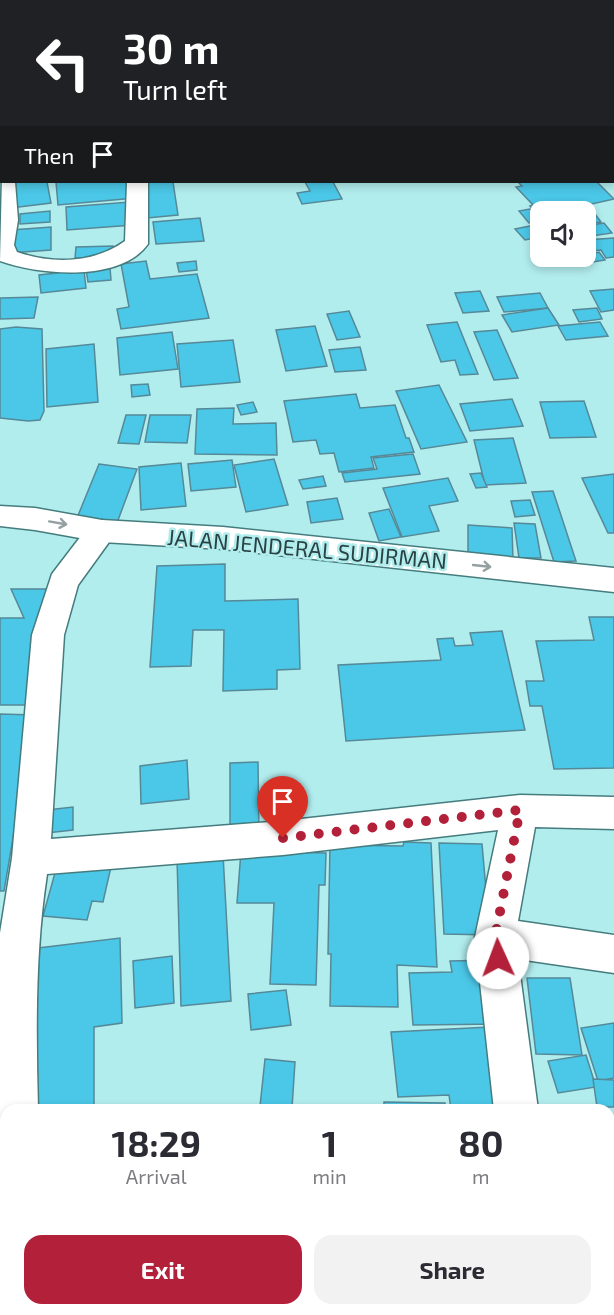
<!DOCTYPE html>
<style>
:root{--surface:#fff;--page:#f2f2f3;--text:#2b2b33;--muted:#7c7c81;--accent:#b22039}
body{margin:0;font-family:"Exo 2",sans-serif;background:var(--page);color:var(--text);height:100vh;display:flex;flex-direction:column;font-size:22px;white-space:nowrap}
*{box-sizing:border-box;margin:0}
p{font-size:20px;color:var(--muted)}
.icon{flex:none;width:33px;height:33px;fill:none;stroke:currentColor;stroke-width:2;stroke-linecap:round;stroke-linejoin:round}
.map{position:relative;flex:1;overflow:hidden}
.panel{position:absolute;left:0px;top:1104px;width:615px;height:212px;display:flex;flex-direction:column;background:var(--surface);border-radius:18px 18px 0 0;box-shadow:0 3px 9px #0003}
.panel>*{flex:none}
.top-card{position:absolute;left:0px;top:0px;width:615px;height:183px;box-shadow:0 3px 9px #0003;background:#202124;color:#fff;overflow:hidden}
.fabs{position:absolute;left:530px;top:201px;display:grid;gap:12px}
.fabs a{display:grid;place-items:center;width:66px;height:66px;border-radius:12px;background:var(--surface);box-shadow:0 3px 9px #0003;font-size:30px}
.pin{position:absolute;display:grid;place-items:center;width:51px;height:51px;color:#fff;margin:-62px -26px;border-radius:50% 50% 50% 0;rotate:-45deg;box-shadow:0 0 6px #0007}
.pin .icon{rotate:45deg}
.me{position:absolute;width:66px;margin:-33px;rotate:358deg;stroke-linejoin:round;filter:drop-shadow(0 0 4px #0008)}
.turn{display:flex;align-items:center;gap:21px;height:126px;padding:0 24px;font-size:27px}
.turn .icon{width:78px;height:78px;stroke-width:2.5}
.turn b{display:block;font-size:42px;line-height:51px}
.then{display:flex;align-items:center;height:57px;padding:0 24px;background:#0003;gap:12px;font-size:22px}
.eta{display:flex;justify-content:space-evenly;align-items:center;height:102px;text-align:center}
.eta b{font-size:36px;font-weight:700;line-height:42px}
.button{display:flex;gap:12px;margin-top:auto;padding:12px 24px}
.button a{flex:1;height:69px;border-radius:18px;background:var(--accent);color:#fff;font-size:24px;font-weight:700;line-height:69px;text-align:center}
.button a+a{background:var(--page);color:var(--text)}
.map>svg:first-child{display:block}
.building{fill:#4bc7e7;stroke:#568998;stroke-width:1.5}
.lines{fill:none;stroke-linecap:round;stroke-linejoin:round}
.minor-casing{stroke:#457c7e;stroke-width:3}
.trunk-casing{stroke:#457c7e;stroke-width:3}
.minor{fill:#fff;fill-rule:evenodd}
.trunk{fill:#fff;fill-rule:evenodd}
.oneway{stroke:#94a0a1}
.route{stroke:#b22039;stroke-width:10;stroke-dasharray:0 18}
.labels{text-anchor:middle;stroke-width:5;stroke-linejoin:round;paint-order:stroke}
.street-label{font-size:22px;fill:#2a4243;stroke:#b2edee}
</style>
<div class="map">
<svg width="614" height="1315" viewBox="0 0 614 1315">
<rect width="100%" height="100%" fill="#b2edee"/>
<g class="building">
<path d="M7,182H47L51,203L11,208Z"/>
<path d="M56,182H132L135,198L58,205Z"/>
<path d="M142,182H173L178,215L147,218Z"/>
<path d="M305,182H333L342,199L302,204L297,193L310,191Z"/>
<path d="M518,182H597L614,199L556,212H540L539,215L530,206L533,205L516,187L522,186Z"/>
<path d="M130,202L133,225L67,230L66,207Z"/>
<path d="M530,209L540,221L529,223L519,211Z"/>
<path d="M50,211V222L20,224V214Z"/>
<path d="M595,214L601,222L585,225V216Z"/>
<path d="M200,218L204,241L156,244L153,222Z"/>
<path d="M604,223L612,233L585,237V226Z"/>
<path d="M540,224V237L525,240L515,229Z"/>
<path d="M51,227V250L10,253L11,230Z"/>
<path d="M614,238V257L606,258L601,250L590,251L585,243V240Z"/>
<path d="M113,246L112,257L75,258L76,247Z"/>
<path d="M599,252L605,260L593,262L587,255Z"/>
<path d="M146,261L150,279L197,274L209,318L121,329L117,309L129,307L121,264Z"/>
<path d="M196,261L197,270L179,272L177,263Z"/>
<path d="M110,267L111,280L88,282L86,269Z"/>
<path d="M84,270L86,288L41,293L39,275Z"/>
<path d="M614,289V310L601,312L590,291Z"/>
<path d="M480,291L489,311L463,313L455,293Z"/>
<path d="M540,293L548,308L504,312L497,297Z"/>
<path d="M38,297L34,318L0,319V298Z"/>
<path d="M548,308L559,325L512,332L502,315Z"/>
<path d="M597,308L602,319L579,322L573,310Z"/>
<path d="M349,311L360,337L337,340L327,314Z"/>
<path d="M457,322L478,374L460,375L455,360L441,362L427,325Z"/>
<path d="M600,322L608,336L566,340L558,326Z"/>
<path d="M315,326L327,366L286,371L276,330Z"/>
<path d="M16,327L42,329L44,411L40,420L28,421L0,418V329Z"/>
<path d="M497,330L518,378L494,380L474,332Z"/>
<path d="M172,332L178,369L120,375L117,338Z"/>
<path d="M233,340L240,382L181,387L177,344Z"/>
<path d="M94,344L98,402L47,407L46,349Z"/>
<path d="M360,347L366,370L335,372L329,350Z"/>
<path d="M148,384L150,395L132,397L131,385Z"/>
<path d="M439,385L467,442L421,449L396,391Z"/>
<path d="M356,394L360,408L395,405L406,438H409L414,452L371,457L374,468L339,472L334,453L320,454L316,440L293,442L284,401Z"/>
<path d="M512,399L523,426L470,431L460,404Z"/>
<path d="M584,401L596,437L550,438L540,402Z"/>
<path d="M253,402L257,412L241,415L237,405Z"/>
<path d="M234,408L233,424L276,423L277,455L195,454L197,409Z"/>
<path d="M126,415H146L139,444L118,443Z"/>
<path d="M150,415H191L187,443L145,442Z"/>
<path d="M513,438L526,483L485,485L474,440Z"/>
<path d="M413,454L420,474L345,482L342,473L377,469L373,458Z"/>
<path d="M274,459L288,505L246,512L234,465Z"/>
<path d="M232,460L236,487L191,491L188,464Z"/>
<path d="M181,463L186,506L141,510L139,467Z"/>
<path d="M99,464L137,469L117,523L77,518Z"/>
<path d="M481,473L487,487L476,488L470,474Z"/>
<path d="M614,474V533H608L582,478Z"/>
<path d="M323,476L326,486L303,489L299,480Z"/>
<path d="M448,478L458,501L429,506L439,531L402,537L383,488Z"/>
<path d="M553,491L576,561L554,562L532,492Z"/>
<path d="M337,498L343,519L311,523L307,502Z"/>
<path d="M530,500L535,515L515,517L511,501Z"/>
<path d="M389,509L401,537L379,541L369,513Z"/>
<path d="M514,523L535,524L541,558H519Z"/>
<path d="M468,525L512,528L513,559L468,555Z"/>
<path d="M225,564V601L298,599L300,669L277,670V689L223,691L224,630H193L191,666L150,667L157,566Z"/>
<path d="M11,589H52L29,705H0V618H24Z"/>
<path d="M589,617H614V768L554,769L542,706H530L526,681H544L536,641L594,640Z"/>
<path d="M502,631L525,730L346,741L338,665L441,660L437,639L453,638L455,646L473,645L470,633Z"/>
<path d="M0,714L34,715L4,891H0Z"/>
<path d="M187,760L189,799L141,804L140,766Z"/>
<path d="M258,762L259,833L230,834V763Z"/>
<path d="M73,807V830L47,833V810Z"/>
<path d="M404,842L431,843L437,967L397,965L398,1007L330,1006L331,954H328L330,845L403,846Z"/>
<path d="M439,843L482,844L490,935L444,934Z"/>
<path d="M241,851L326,853L325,885H319L316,985L270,984L274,903H237Z"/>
<path d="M223,854L231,1001L181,1006L177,858Z"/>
<path d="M58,862L111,867L103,902L92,901L87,920L43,916Z"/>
<path d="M120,938L122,1023L94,1027V1110H26L30,949Z"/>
<path d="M172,956L174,1003L135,1008L133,961Z"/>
<path d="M494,960L501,1024L413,1025L409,973L452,972L450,961Z"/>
<path d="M527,978H570L582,1055L536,1054Z"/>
<path d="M286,990L291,1025L251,1030L248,994Z"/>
<path d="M614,1023V1078L598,1081L581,1028Z"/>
<path d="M490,1027L502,1110H451L449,1095L398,1097L391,1032Z"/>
<path d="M586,1055L596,1087L558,1093L548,1061Z"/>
<path d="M265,1059L295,1062L292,1108L260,1106Z"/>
<path d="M593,1079L614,1080V1107H597Z"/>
<path d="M384,1102L445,1103V1110H384Z"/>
<path d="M614,1135V1182L609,1163V1136Z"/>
<path d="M614,1289V1315H560L562,1310H609V1290Z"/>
<path d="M26,1310H103V1315H25Z"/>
<rect x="106" y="1310" width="27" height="5"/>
<rect x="141" y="1310" width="170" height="5"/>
<path d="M318,1310H374L375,1315H318Z"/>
<path d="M388,1310H503L504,1315H389Z"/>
</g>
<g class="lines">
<defs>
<g id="minor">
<path d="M421,0H439V2H422Z"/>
<rect x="0" y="7" width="2" height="18"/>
<path d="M2,107V120H0V108Z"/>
<path d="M2,176V182H15L18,220L14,245L17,252C52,264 93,264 125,241L127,182H148V244C120,283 39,275 0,261Z"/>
<path d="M102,520L113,523L117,531L78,585L64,635L51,839L283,821L520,795L614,797V829L535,827L518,921L614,935V973L518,959L538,1110H494L475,937L498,830L283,855L47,874C35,952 36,1031 38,1110H6V1128L0,1126V933L12,858L32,635L52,574L91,523Z"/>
<path d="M6,1200V1278L0,1281V1202Z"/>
<rect x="500" y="1310" width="48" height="5"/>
</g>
<path id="trunk" d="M0,506L35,508L102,520L223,527L614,568V592L223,549L102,542L35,530L0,526Z"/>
</defs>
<use href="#minor" class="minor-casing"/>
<use href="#trunk" class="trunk-casing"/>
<use href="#minor" class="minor"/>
<use href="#trunk" class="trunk"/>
</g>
<defs><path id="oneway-shaft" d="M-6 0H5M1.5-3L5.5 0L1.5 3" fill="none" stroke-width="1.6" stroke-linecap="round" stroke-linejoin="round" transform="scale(1.5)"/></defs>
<g class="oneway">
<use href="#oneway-shaft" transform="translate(58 523) rotate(10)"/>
<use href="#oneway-shaft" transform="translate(482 566) rotate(6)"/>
</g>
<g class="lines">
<path class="route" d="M283,838L520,810L495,937L498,958"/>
</g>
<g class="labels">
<g class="street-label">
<text transform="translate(307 549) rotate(5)" y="8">JALAN JENDERAL SUDIRMAN</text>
</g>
</g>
</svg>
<div class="fabs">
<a><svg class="icon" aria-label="sound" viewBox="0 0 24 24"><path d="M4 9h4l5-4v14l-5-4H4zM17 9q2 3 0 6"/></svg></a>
</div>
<div class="pin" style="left:283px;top:838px;background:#d93025"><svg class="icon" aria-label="arrive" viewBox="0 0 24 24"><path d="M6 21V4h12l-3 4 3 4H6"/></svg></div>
<svg class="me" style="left:498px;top:958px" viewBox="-20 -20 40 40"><circle r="19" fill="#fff"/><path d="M0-13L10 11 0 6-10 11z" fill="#b22039"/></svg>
<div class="top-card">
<div class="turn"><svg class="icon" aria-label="left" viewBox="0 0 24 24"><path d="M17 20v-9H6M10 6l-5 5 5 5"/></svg><div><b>30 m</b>Turn left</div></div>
<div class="then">Then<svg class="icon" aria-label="arrive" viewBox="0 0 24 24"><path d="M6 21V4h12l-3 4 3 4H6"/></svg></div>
</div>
<section class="panel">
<div class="eta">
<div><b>18:29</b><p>Arrival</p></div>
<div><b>1</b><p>min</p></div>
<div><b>80</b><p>m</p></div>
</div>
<div class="button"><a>Exit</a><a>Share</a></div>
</section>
</div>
